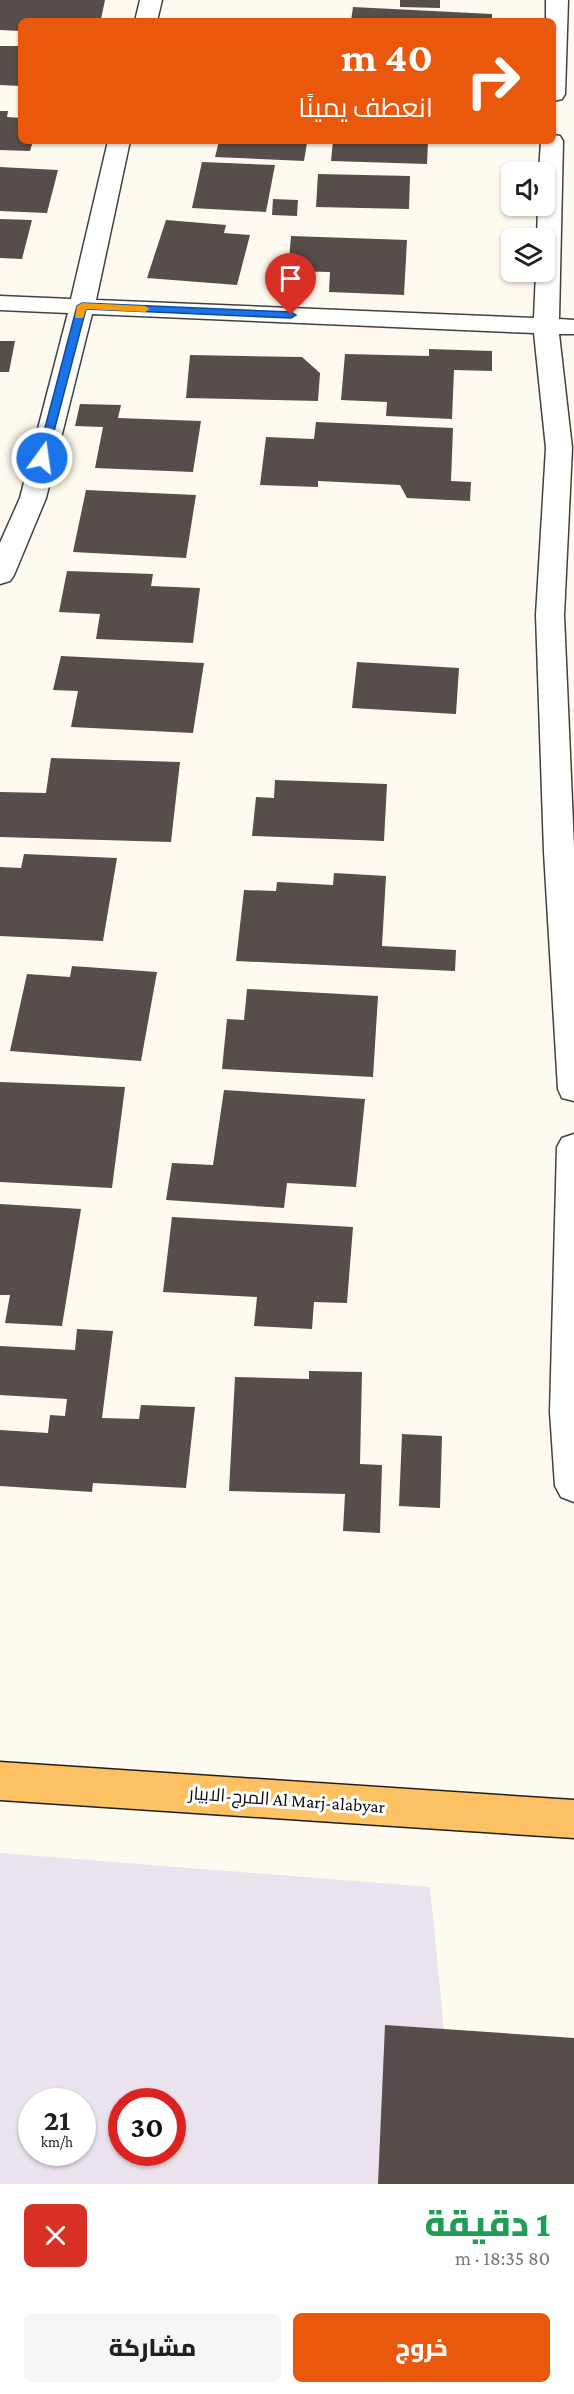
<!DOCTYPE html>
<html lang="ar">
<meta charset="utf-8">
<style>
:root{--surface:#fff;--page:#f6f6f6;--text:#202124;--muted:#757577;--accent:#ea580c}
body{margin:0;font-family:"Crimson Pro",Cairo,serif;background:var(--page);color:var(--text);direction:rtl;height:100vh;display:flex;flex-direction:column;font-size:22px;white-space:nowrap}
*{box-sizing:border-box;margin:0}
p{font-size:20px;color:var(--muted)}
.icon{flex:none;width:33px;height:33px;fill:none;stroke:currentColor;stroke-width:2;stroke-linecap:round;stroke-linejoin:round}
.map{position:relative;height:2184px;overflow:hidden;direction:ltr}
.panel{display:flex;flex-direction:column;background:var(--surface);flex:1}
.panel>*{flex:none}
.banner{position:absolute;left:18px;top:18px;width:538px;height:126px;border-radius:9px;box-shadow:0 2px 4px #0004;direction:rtl;background:#ea580c;color:#fff;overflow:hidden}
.tools{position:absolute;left:501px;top:162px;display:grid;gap:12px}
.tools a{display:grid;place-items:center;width:54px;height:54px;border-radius:9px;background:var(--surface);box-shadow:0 2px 4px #0004;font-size:30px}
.speed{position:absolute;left:18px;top:2088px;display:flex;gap:12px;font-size:30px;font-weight:700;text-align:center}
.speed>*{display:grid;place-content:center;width:78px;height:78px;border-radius:50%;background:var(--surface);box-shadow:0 2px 4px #0004;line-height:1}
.speed small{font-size:15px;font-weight:400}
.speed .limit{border:9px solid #d22;background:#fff;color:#111}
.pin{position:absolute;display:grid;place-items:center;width:51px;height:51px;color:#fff;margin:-62px -26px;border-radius:50% 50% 50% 0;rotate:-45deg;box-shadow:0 0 6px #0007}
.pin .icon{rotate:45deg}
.me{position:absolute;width:66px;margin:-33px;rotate:14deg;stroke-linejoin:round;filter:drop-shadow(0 0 4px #0008)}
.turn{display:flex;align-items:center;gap:21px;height:126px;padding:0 24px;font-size:27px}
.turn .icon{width:78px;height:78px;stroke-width:2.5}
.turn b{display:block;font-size:42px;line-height:51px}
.round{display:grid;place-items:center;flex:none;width:63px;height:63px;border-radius:9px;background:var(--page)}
.head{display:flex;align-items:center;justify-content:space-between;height:102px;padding:0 24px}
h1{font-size:36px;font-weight:800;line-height:45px;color:#1e9e55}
.button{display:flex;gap:12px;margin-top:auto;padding:12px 24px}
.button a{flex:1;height:69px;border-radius:9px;background:var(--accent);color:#fff;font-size:24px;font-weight:800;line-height:69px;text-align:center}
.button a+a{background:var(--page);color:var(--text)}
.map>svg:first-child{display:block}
.industrial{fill:#eae2ed;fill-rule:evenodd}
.building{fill:#574d4a}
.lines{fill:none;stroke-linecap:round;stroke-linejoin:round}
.minor-casing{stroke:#414141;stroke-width:3}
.primary-casing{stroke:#1f1f1f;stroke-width:3}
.minor{fill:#fff;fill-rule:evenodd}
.primary{fill:#fcc162;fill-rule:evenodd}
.route{fill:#1a73e8;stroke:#114b97;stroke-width:1.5}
.slow{fill:#f59e0b}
.labels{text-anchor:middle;stroke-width:6;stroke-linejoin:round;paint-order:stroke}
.near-street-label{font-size:18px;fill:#0e0e0e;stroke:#fff}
</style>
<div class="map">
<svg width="574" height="2184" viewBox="0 0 574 2184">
<rect width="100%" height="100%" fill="#fffaef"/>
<path class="industrial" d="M0,1853L430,1887L459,2184H0ZM32,2102H82V2152H32ZM122,2102H172V2152H122Z"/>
<g class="building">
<path d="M0,0H105L101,19H93V21H21V31L0,30Z"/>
<path d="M400,0H440V8L400,7Z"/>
<path d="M353,7L492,14V21H351Z"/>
<path d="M0,46H21V86L0,85Z"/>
<path d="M0,111H8L7,117L21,118V141H33L30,151L0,150Z"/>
<path d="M219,141H278L307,143L304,161L215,157Z"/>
<path d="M333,141H428L427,164L331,161Z"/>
<path d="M202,162L275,165L266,212L192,208Z"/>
<path d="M0,167L58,170L47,213L0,211Z"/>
<path d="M318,174L410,176L409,209L316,207Z"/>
<path d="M273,199L298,200L297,216L272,215Z"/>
<path d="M0,219L32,220L22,259L0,258Z"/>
<path d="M166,220L226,225L224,233L250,235L237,285L147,278Z"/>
<path d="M291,236L407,240L404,295L329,292L330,272L288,271Z"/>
<path d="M0,341H15L9,372H0Z"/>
<path d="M429,349L492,351V371L454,370L452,419L386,416L387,402L341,400L345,354L429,356Z"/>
<path d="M190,355L302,357L320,373L318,401L186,398Z"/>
<path d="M80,404L121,405L118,418L201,421L193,472L95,468L103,427L75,426Z"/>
<path d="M316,422L453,428L451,481L471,482L470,501L407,498L400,485L318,481V487L260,485L266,437L314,439Z"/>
<path d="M86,490L196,495L186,558L73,552Z"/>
<path d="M67,571L153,574L151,586L200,588L193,643L96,639L100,614L59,612Z"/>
<path d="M61,656L204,663L193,733L71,727L78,691L53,690Z"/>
<path d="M357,662L459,668L456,714L352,708Z"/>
<path d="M51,758L180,762L171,842L0,837V792L46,793Z"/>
<path d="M275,780L387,784L384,841L252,836L256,797L274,798Z"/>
<path d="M24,854L117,858L103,941L0,936V867L21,868Z"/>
<path d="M334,873L386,876L382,946L456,950L455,971L236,961L244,890L276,891L277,882L333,885Z"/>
<path d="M72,966L157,972L141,1061L10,1051L27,974L70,977Z"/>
<path d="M247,989L378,996L373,1077L222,1069L227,1019L244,1020Z"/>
<path d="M0,1082L125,1087L112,1188L0,1182Z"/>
<path d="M224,1090L365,1099L356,1187L287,1183L284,1208L166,1200L172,1163L213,1165Z"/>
<path d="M0,1204L81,1209L62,1326L5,1323L10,1295H0Z"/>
<path d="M172,1217L353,1227L347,1303L314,1302L312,1329L254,1326L257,1297L163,1292Z"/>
<path d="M77,1329L113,1331L102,1418L139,1419L141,1405L195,1407L186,1488L93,1483L92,1492L0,1486V1430L48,1433L50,1415L65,1416L67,1399L0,1395V1346L75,1350Z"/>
<path d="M309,1371L362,1372L360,1464L382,1465L380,1533L343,1531L345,1494L229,1491L235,1377L309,1379Z"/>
<path d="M402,1434L442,1436L440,1508L399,1506Z"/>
<path d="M385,2025L574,2038V2184H378Z"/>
</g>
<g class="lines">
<defs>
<g id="minor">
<path d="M140,0H162L157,21H135Z"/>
<path d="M546,0H568L565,94L562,99L554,101V21H546Z"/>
<path d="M554,135L560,136L563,141L559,319L574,320V334H559L572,448L564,615L574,847V1101L562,1098L558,1089L544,852L536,615L546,448L534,333L92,314L46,498L14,575L10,581L0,584V543L20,498L68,313L0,310V296L71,299L108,141H130L96,300L534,318L536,272H544V238H537L538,206H544V172H539L541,141H554Z"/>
<path d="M574,1134V1502L561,1497L555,1486L550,1412L557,1147L562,1138Z"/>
</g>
<path id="primary" d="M0,1762L574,1800V1838L0,1800Z"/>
</defs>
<use href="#minor" class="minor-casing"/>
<use href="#primary" class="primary-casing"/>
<use href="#minor" class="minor"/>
<use href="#primary" class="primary"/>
</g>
<path class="route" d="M82,303L291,312L296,315L291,318L86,309L47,458L46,461H38L37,458L77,306Z"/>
<path class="slow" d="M82,303L145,306L150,309L145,312L86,309L83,318H75L77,306Z"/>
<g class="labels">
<g class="near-street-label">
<text transform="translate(287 1800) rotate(4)" y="6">المرج-الابيار Al Marj-alabyar</text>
</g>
</g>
</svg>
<div class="tools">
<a><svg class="icon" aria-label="sound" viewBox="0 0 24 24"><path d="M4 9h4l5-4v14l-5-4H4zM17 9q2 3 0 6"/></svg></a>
<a><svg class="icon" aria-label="layers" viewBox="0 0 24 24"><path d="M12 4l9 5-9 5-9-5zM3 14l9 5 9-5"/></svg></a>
</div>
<div class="speed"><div>21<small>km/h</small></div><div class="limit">30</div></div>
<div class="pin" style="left:291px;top:315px;background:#d93025"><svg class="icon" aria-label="arrive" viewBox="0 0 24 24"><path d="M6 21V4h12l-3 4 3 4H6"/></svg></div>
<svg class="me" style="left:42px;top:458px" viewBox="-20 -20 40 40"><circle r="17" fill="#1a73e8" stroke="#fff" stroke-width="3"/><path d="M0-11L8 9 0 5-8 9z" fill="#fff"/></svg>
<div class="banner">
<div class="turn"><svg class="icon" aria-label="right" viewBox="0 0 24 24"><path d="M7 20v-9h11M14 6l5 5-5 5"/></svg><div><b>40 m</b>انعطف يمينًا</div></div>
</div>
</div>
<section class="panel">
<div class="head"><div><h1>1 دقيقة</h1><p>80 m · 18:35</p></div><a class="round" style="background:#d93025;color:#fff"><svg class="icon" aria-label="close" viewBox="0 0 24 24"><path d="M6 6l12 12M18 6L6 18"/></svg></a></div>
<div class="button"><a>خروج</a><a>مشاركة</a></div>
</section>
